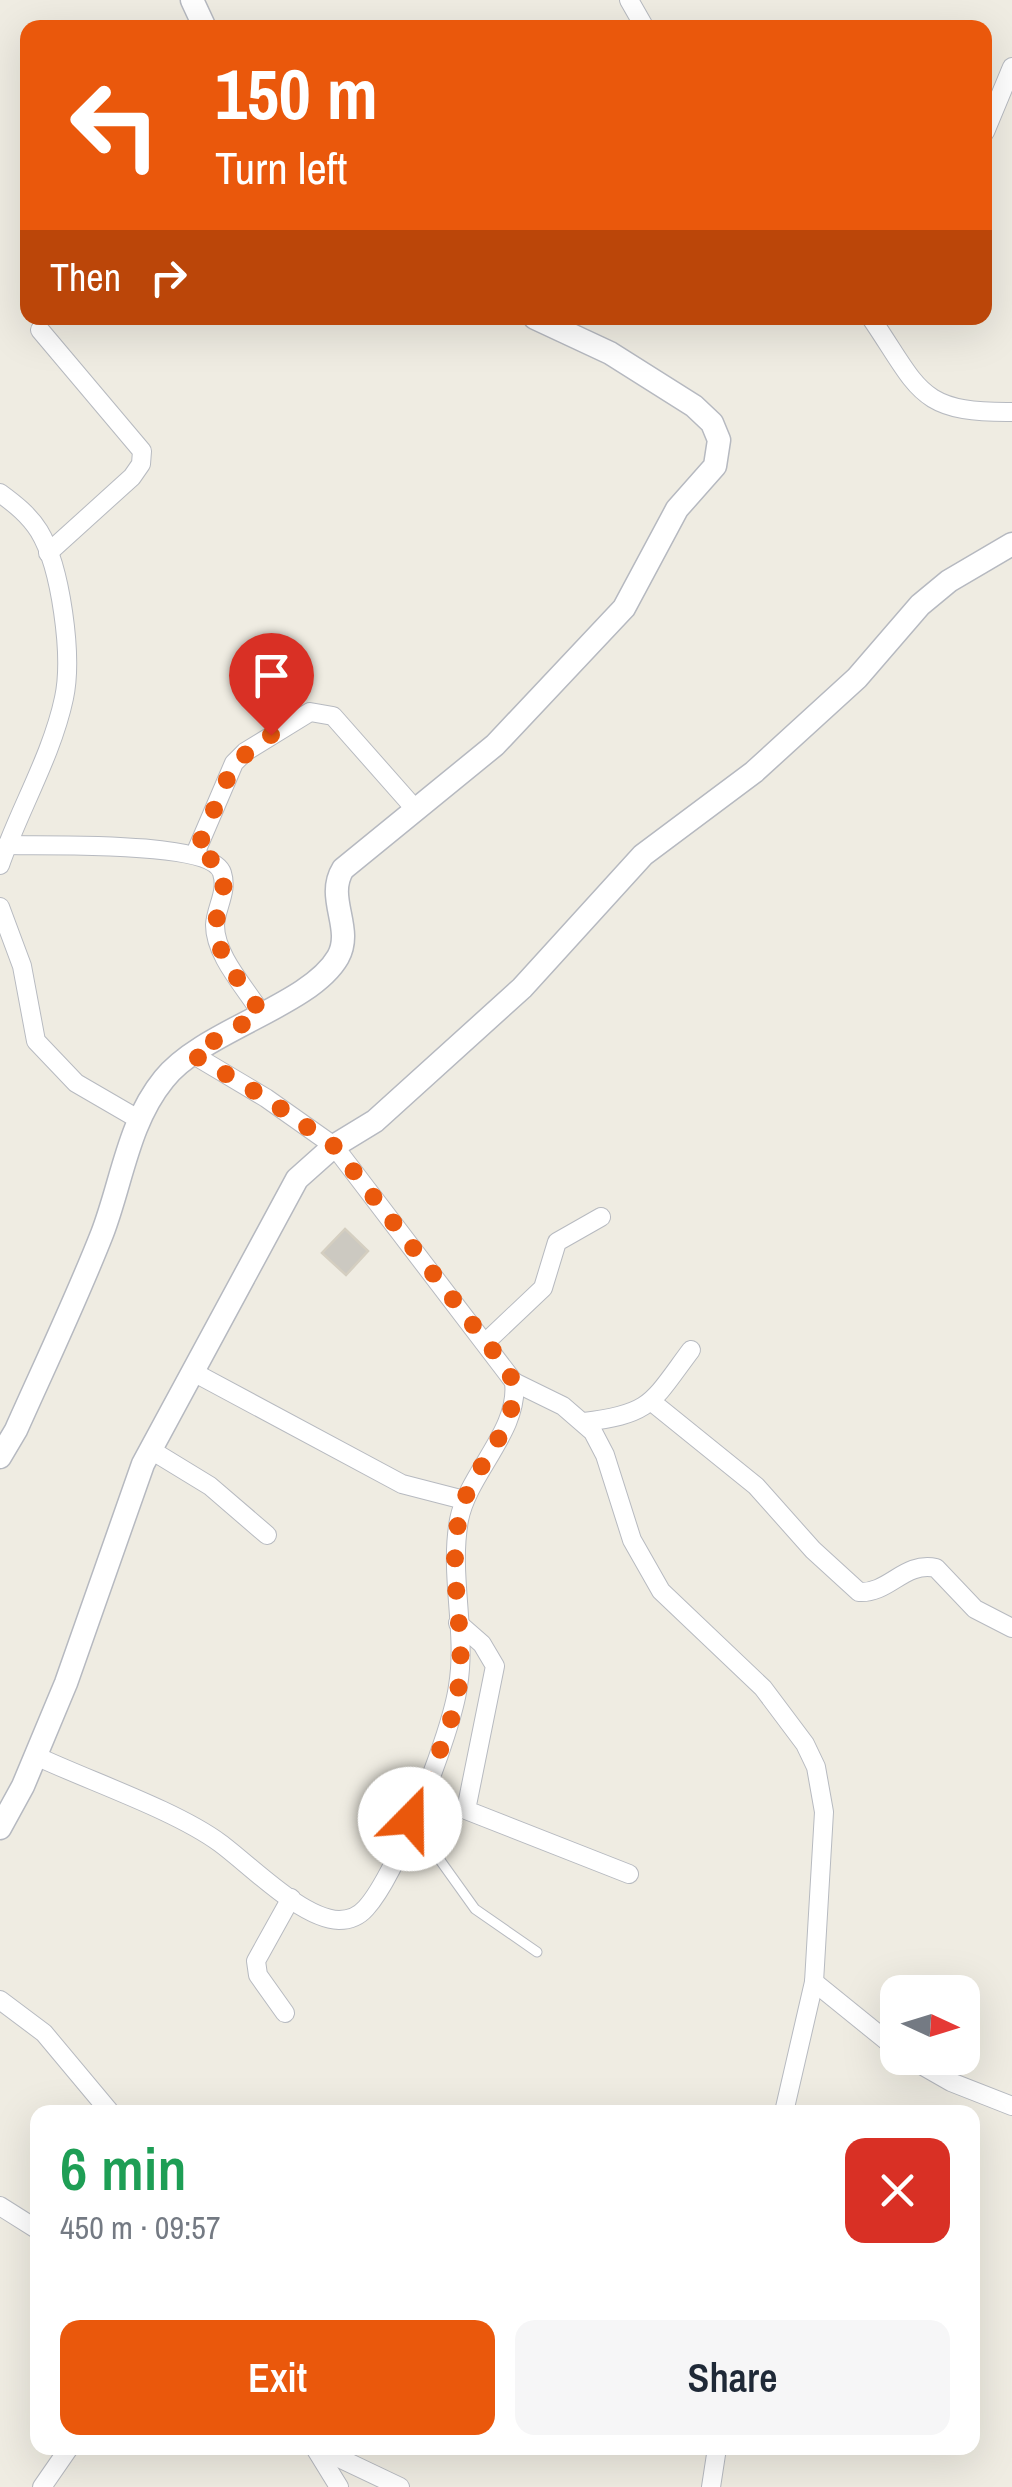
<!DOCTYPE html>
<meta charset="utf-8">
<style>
:root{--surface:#fff;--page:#f6f6f7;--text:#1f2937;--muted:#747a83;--accent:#ea580c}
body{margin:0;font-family:"Archivo Narrow",sans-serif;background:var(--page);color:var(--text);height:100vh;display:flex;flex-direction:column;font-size:38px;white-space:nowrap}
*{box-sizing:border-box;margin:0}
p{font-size:32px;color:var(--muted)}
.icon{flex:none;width:55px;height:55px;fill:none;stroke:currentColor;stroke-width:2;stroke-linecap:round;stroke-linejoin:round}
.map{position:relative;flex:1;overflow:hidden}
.side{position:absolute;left:30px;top:2105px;width:950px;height:350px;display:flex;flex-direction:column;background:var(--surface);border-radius:20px;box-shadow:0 10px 40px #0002}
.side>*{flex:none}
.hud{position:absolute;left:20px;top:20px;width:972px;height:305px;border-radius:20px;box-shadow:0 10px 40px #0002;background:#ea580c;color:#fff;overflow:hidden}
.needle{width:65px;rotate:94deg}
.buttons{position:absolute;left:880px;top:1975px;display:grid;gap:20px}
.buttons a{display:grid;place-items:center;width:100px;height:100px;border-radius:20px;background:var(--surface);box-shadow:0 10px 40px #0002;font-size:50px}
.pin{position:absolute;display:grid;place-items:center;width:85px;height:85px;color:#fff;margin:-102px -42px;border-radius:50% 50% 50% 0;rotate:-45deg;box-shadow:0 0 10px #0007}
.pin .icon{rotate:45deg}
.me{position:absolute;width:110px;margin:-55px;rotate:22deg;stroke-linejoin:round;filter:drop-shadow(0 0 8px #0008)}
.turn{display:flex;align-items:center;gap:35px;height:210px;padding:0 30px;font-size:45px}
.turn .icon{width:130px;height:130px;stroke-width:2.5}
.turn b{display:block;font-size:70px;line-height:85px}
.then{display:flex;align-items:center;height:95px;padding:0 30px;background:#0003;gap:20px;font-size:38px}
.round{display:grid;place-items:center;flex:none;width:105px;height:105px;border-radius:20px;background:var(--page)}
.overview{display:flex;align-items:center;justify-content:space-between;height:170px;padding:0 30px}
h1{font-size:60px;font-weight:600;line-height:75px;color:#1e9e55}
.primary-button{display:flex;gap:20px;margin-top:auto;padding:20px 30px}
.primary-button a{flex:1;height:115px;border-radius:20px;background:var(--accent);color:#fff;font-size:40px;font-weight:600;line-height:115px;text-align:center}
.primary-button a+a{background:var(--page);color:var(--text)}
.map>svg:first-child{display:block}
.building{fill:#ccc9c1;stroke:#d4cec0;stroke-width:2.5}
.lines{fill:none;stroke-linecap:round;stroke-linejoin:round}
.lane-casing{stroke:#b7bac0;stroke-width:11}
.street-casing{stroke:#b7bac0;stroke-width:20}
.secondary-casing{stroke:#b6b9c0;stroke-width:25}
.lane{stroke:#fff;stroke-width:9}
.street{stroke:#fff;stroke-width:18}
.secondary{stroke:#fff;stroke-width:22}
.route{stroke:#ea580c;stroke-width:18;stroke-dasharray:0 32.4}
</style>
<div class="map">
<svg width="1012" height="2487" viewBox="0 0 1012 2487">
<rect width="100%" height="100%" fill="#efece2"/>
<path class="building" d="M345,1229L368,1251L346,1275L322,1253Z"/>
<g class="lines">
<defs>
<path id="lane" d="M412,1821L475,1909L537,1952"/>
<g id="street">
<path d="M629,0L645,28"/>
<path d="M985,132L1012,67"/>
<path d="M871,318C920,390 918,413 1012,412"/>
<path d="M40,330L142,451L141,464L132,477L48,553"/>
<path d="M0,493C15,504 29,515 39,531C61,567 73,656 64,698C52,755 19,810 0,865"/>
<path d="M7,845C42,846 212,840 222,873C228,892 216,907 215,925C215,956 246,988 261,1013"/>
<path d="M195,854L234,763L245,752L310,712L333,716L416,810"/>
<path d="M0,907L22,966L36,1041L76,1083L138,1119"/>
<path d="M486,1342L543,1288L557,1242L601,1217"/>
<path d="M195,1373L402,1484L464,1500"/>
<path d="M514,1382L563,1406L593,1432L605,1455L632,1540L661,1591L763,1688L805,1744L816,1767L824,1812L814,1982L784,2112"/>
<path d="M652,1402L756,1486L813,1550L859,1592C889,1594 904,1561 936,1568L975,1609L1012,1628"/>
<path d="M584,1422C652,1414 652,1402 691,1350"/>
<path d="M151,1450L210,1486L267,1535"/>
<path d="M458,1623L482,1644L495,1666L466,1810L629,1874"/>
<path d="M36,1756C89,1781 175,1810 220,1843C250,1865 302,1919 339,1920C350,1920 359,1916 366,1908C397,1874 452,1732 458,1686C467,1631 449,1576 459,1520C468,1473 520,1430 514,1382L334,1146L266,1098L192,1054"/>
<path d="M814,1982L898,2050"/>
<path d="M0,2000L44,2033L110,2112"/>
<path d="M285,2013L258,1975L256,1961L291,1898"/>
<path d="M909,2058L951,2082L1012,2106"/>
<path d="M0,2206L38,2230"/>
<path d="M315,2448L339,2487"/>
<path d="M318,2448L400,2487"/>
<path d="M42,2487L69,2448"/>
<path d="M711,2487L717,2448"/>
</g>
<g id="secondary">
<path d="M192,0L205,28"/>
<path d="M0,1457L16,1430C45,1365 76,1300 102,1234C122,1182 128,1123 164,1079C203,1030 310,1006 338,957C354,928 325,898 343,869L495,745L624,608L677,509L715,466L719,440L712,423L694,406L610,353L535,318"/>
<path d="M0,1828L23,1786L66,1683L143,1464L297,1179L334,1146L375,1121L522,988L643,855L754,772L857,678L920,605L949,581L1012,544"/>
</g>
</defs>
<use href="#lane" class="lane-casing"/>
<use href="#street" class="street-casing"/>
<use href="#secondary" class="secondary-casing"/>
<use href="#lane" class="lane"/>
<use href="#street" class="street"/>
<use href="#secondary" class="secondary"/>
</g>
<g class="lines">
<path class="route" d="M271,735L234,763L195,854C249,865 209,906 217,938C224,965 247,990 261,1013L192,1054L266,1098L334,1146L508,1370C530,1415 478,1459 464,1501C444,1558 464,1617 460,1675C456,1725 429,1773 410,1819"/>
</g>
</svg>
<div class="buttons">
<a><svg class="needle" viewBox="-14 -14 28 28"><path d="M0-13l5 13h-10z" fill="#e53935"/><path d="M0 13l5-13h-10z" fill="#747a83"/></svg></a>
</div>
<div class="pin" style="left:271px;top:735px;background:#d93025"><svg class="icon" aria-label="arrive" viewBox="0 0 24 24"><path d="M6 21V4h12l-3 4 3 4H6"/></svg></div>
<svg class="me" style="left:410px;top:1819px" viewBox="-20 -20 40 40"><circle r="19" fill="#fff"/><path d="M0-13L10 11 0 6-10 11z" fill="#ea580c"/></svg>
<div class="hud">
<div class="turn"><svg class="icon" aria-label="left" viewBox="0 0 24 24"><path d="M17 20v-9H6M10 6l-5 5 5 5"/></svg><div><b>150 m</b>Turn left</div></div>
<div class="then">Then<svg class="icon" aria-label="right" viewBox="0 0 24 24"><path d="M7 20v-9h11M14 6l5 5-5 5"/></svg></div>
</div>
<section class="side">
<div class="overview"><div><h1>6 min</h1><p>450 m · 09:57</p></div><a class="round" style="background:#d93025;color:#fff"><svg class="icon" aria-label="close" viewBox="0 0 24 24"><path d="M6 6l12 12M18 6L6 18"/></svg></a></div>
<div class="primary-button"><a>Exit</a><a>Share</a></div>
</section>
</div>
